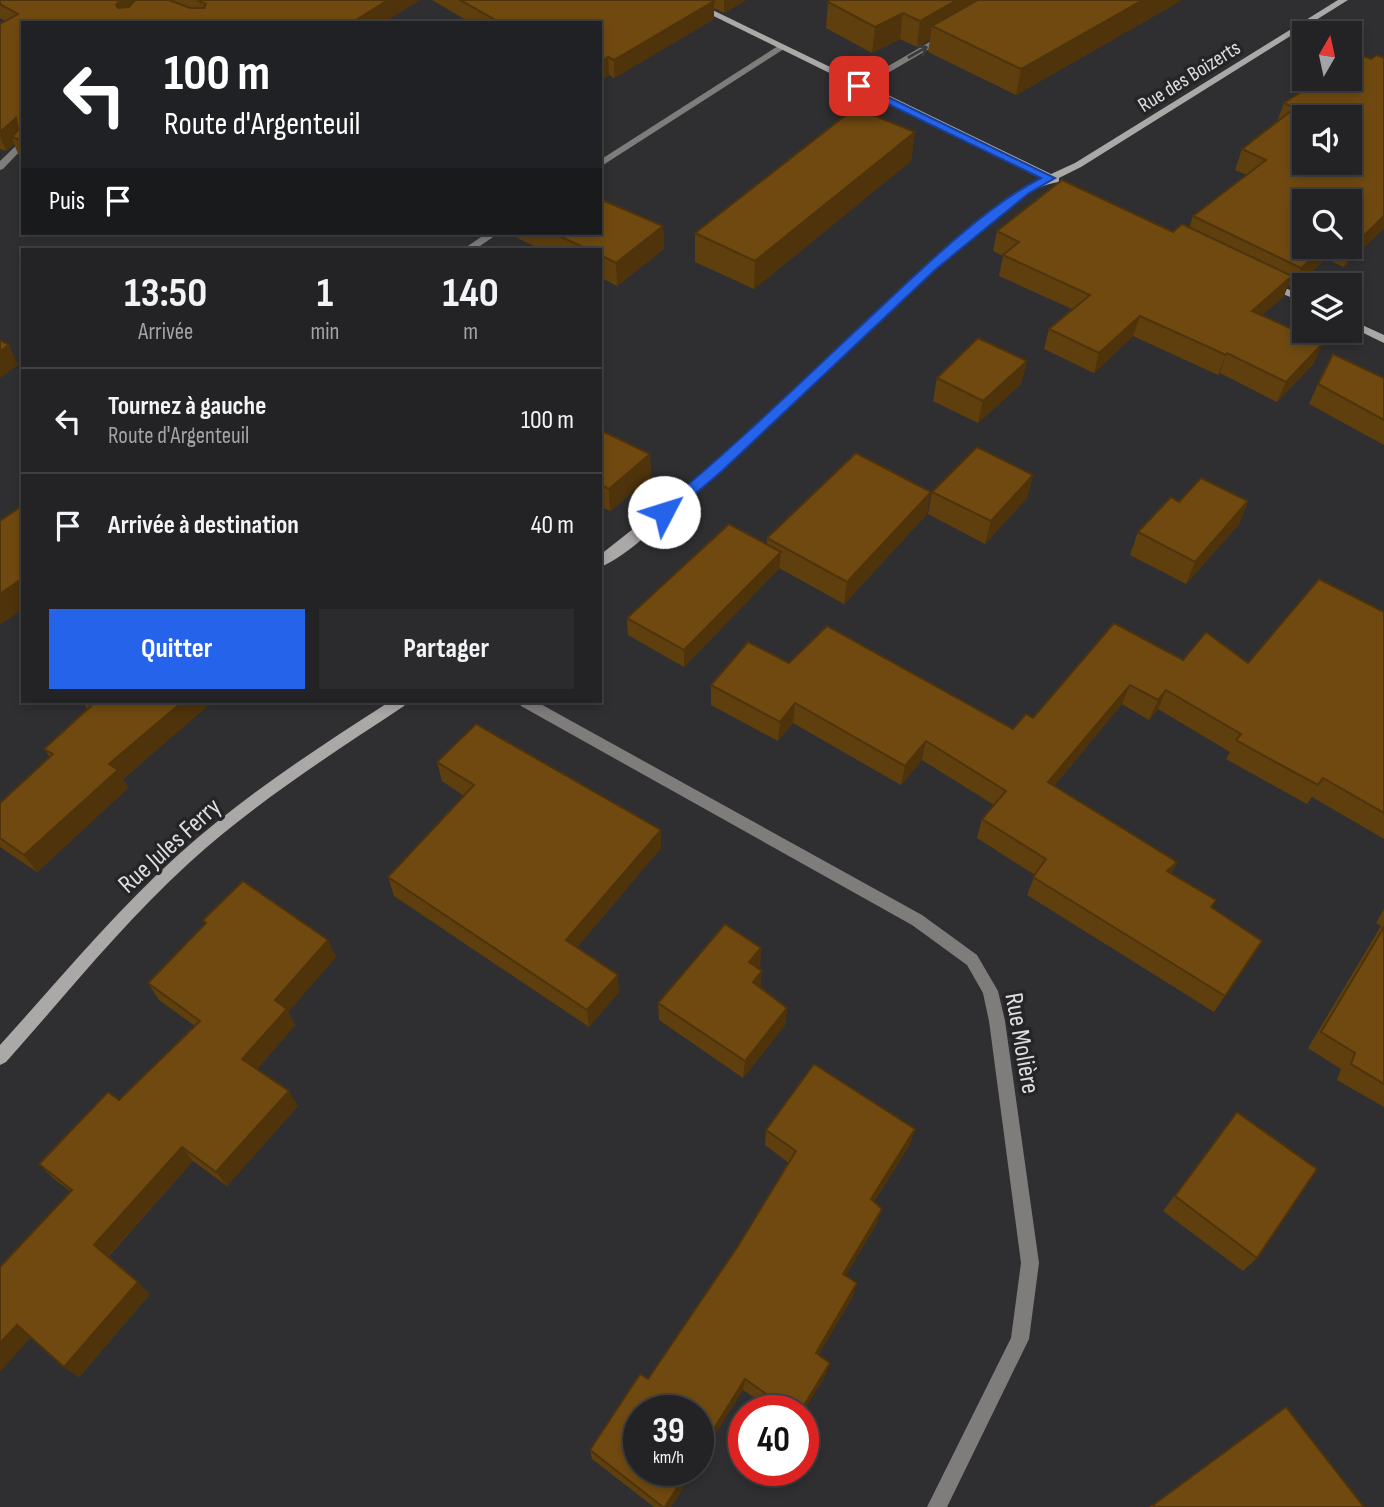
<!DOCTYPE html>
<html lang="fr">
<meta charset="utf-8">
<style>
:root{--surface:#232325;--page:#2b2b2d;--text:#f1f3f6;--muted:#a3a4a7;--line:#404042;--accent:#2563eb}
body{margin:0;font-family:"Sofia Sans Condensed",sans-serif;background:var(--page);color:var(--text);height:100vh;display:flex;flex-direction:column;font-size:26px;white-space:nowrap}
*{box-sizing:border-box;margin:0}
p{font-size:23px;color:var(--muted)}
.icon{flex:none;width:38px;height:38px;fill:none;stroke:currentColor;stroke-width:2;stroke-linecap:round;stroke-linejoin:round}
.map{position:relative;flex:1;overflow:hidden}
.side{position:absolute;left:21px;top:248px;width:581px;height:455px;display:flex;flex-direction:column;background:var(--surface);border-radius:0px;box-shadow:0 4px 10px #0003,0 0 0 2px var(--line)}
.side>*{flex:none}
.hud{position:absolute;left:21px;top:21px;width:581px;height:214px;border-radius:0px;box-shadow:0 4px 10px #0003,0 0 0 2px var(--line);background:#202124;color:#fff;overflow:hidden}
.needle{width:46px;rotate:9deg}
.tools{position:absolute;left:1292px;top:21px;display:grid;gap:14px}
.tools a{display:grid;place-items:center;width:70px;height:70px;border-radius:0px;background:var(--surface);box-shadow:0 4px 10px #0003,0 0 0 2px var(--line);font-size:35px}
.speed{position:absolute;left:623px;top:1395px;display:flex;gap:14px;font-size:35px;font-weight:700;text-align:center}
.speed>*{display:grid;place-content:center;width:91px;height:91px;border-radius:50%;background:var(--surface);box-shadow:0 4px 10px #0003,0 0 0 2px var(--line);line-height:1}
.speed small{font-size:18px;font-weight:400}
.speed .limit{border:10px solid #d22;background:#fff;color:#111}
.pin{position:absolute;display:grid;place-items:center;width:60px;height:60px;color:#fff;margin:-30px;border-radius:14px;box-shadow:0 4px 10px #0006}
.me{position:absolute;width:77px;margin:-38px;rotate:50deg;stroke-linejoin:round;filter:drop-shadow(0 0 5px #0008)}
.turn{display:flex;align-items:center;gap:24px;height:147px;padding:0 28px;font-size:32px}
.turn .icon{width:91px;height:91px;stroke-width:2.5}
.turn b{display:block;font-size:49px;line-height:60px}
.then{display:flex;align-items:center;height:66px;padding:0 28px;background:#0003;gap:14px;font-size:26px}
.eta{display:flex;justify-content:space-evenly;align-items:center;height:119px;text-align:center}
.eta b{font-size:42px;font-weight:700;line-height:49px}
.primary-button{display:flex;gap:14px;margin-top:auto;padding:14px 28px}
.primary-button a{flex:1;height:80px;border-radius:0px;background:var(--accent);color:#fff;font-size:28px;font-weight:700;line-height:80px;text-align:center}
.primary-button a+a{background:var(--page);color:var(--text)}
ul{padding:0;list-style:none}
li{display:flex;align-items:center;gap:21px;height:105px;padding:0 28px;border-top:2px solid var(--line)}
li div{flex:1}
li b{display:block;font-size:26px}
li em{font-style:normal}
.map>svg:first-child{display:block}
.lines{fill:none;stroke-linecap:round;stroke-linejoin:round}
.lane{fill:#7e7d7c;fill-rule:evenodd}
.street{fill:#7e7d7c;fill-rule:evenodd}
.secondary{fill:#aba9a7;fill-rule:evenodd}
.wall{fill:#5f3f0e;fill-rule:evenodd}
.shaded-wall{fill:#4e330b}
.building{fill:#6f4910;stroke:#4e330b;stroke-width:2;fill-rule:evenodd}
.oneway{stroke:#3b3b3c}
.route{fill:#2563eb;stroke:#184099;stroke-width:2}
.labels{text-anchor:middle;stroke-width:7;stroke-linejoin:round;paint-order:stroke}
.far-street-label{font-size:21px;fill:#dedee0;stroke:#252527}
.street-label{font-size:26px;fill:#dedee0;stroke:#252527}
</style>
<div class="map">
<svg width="1384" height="1507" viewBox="0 0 1384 1507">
<rect width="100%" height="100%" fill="#2f2f31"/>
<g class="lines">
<g class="lane">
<path d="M781,44L785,47L784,49L600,167V160Z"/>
<path d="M487,233H499L474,250H462Z"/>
</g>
<g class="street">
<path d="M945,33L949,36L948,38L862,88L854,86Z"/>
<path d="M23,139V148L3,169L0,170V161Z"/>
<path d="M519,702H537L922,915L977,955L998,991L1005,1021L1039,1263L1029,1339L947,1507H927L1011,1338L1021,1263L989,1021L983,993L967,965L912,925L521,706Z"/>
</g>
<g class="secondary">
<path d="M681,0H692L1051,174L1075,163L1338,0H1348L1081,167L1059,178V182C1030,185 1005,212 984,229C877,316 786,418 681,505C660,523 625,558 600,567V555L714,465L928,264L1021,189L1043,178Z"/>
<path d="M1269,281L1304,296V303L1265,286V282Z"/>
<path d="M1349,319L1384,335V343L1349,326Z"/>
<path d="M389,702H406L404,706C330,755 255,803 189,863C122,924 66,995 6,1062L0,1065V1045C58,981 114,913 178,855C242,797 316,749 389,702Z"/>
</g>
</g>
<g class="wall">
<path d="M0,0H420L23,23V157L19,156L14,144L6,151L0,149V24L5,21L0,18Z"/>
<path d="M432,0H746L724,13L714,8V19L614,78L609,75L600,81V23H471Z"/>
<path d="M830,0H1182L1016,95L928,52L930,39L917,47L900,39L872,53L826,28L828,2Z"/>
<path d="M1384,58V228L1344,267L1326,259L1293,288L1288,285L1284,296L1262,315L1314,363L1277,402L1220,373L1218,375L1133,336L1094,373L1044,349L1049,329L1072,309L999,276L1003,256L993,251L997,231L1173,232L1189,228L1193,216L1247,175L1235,170L1242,149L1277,122L1284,103L1371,59ZM1349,201V247H1304Z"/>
<path d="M915,132L911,161L754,289L695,262V233Z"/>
<path d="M663,226L664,249L617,286L600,277V250H543L515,237L514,233H600Z"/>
<path d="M1027,361L1021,384L978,423L933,401L937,378Z"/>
<path d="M1384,378V445L1309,404L1318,384Z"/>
<path d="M600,430L650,454L651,477L610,511L600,506Z"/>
<path d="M1033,475L1027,498L985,544L928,514L932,492Z"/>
<path d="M1248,501L1239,524L1186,584L1130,555L1138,532Z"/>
<path d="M927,514L844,604L779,568L684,667L628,635L627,618L767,545V538Z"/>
<path d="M1384,612V839L1312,797L1307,804L1269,783L1226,759L1230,752L1158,709L1149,720L1122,704L1054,786L1177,862L1171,874L1216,900L1212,907L1262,941L1214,1012L1027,895L1035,875L977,838L982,819L994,805L922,760L901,785L793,723L778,741L711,705V685L789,663L1013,729L1033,718L1183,660L1248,663Z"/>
<path d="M83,702H212L123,779L128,788L37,872L0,847V803L50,757L44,749L87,709Z"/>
<path d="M437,762L661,830V848L577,947L619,992L589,1027L394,896L388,877L464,796L442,781Z"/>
<path d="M1384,909V1107L1337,1080L1341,1069L1308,1048L1381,926L1376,923Z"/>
<path d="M203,920L336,957L288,1012L295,1025L257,1069L298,1106L227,1186L193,1161L108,1257L150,1294L79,1377L64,1367L71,1192L53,1178L39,1164L119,1100L195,1026L159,1000L148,983L205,924Z"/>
<path d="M761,948L760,966L758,969L762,971L760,988L787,1008L785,1025L743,1078L659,1020L658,1003Z"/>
<path d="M1237,1112L1257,1258L1243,1271L1163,1211Z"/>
<path d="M915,1129L910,1144L874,1202L877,1223L845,1276L853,1296L818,1355L826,1374L803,1410H773L743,1390L639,1470H694L671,1507H654L592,1459L590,1450L648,1379L738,1246L789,1163L765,1145L766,1130Z"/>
<path d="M1286,1407L1364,1507H1149L1271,1418Z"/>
</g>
<g class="shaded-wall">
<path d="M120,0H141L122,23L116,5Z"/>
<path d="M388,0H420L383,23H351Z"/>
<path d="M724,0H746L724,13Z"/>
<path d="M957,0H998L932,26L930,39L917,47L920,21Z"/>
<path d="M1143,0H1182L1016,95L1021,69Z"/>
<path d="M714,1V19L614,78V60Z"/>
<path d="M903,13L900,39L872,53L875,27Z"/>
<path d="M608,57L609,75L600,81V62Z"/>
<path d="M16,118L23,136L12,137L14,144L6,151L0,136V132Z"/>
<path d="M915,132L911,161L754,289L755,261Z"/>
<path d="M1384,216V228L1344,267L1353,246Z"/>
<path d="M663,226L664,249L617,286L616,263Z"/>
<path d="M1325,247H1331L1326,259L1293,288L1301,268Z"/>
<path d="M1292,276L1284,296L1245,331L1252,311Z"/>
<path d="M1140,316L1133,336L1094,373L1099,353Z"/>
<path d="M1323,343L1314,363L1277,402L1286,382Z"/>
<path d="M9,345L18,365L0,378V351Z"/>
<path d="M1227,353L1220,373L1218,375L1226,355Z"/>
<path d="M1027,361L1021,384L978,423L983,401Z"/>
<path d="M650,454L651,477L610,511L609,489Z"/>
<path d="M1033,475L1027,498L985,544L991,521Z"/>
<path d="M931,492L927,514L844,604L847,582Z"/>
<path d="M1248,501L1239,524L1186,584L1195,562Z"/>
<path d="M781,552L779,569L684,667V650Z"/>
<path d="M23,578V609L0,625V594Z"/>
<path d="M1130,685L1122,704L1041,801L1048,782Z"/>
<path d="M1166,690L1158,709L1149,720L1158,700Z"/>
<path d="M182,702H212L123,779L128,788L37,872L24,855L109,764Z"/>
<path d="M795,703L793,723L778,741L780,722Z"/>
<path d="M926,741L922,760L901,785L905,766Z"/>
<path d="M661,830V848L569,957L566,940Z"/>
<path d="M1177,862L1168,880L1167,871Z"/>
<path d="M328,940L336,957L288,1012L295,1025L252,1074L242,1059L275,1000Z"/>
<path d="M761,948L760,966L747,980L749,962Z"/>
<path d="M762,971L760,990L753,982Z"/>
<path d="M618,975L619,992L589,1027L587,1010Z"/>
<path d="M787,1008L785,1025L743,1078L745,1061Z"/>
<path d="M289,1091L298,1106L227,1186L216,1172Z"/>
<path d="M915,1129L910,1144L866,1214L871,1199Z"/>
<path d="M182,1147L193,1161L107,1257L94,1245Z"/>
<path d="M882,1209L877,1223L839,1287L843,1274Z"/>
<path d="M138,1282L150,1294L79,1377L64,1367Z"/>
<path d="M857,1283L853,1296L813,1365L816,1353Z"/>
<path d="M17,1325L32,1336L0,1372V1343Z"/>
<path d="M830,1363L826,1374L803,1413V1410H801Z"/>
<path d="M745,1379L743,1390L698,1462V1454Z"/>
<path d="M688,1470H694L671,1507H665Z"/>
</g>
<g class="building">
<path d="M0,0H120L116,5L118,8L129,7L135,0H169L190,8H204L206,4L197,0H388L351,23H23V141L12,137L18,130L16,118L0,132V24L18,14L0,4Z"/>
<path d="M460,0H712L714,1L614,60L608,57L600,62V23H501Z"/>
<path d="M830,0H957L920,21L903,13L875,27L828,2Z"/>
<path d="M978,0H1143L1021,69L932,26Z"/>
<path d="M1358,54L1371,59L1377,55L1384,58V216L1353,246L1349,245V201H1304V247H1325L1301,268L1193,216L1266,160L1242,149L1295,108L1284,103L1320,79H1349V60ZM1304,117H1349V163H1304Z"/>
<path d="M855,108L915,132L755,261L695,233Z"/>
<path d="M1062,180L1173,232L1182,224L1292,276L1252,311L1323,343L1286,382L1227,353L1226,355L1140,316L1099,353L1049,329L1090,295L1003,255L1019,242L997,231Z"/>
<path d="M600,199L663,226L616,263L600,255V250H590L552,233H600Z"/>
<path d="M978,338L1027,361L983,401L937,378Z"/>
<path d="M0,340L9,345L0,351Z"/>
<path d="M1333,354L1384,378V420L1318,384Z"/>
<path d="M600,430L650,454L609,489L600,484Z"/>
<path d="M977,447L1033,475L991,521L932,492Z"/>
<path d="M856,453L931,492L847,582L767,538Z"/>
<path d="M1201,478L1248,501L1195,562L1138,532L1171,497L1179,502Z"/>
<path d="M23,505V578L0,594V521Z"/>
<path d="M729,524L781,552L684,650L627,618Z"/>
<path d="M1319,579L1384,612V813L1323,778L1318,785L1279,764L1236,740L1241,734L1166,690L1158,700L1130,685L1048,782L1177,862L1167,871L1216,900L1211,907L1262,941L1225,996L1033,877L1046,859L982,819L1006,791L926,741L905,766L795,703L780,722L711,685L748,642L789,663L827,626L1013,729L1026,714L1033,718L1114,623L1183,660L1206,632L1248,663Z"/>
<path d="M85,702H182L109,764L118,770L24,855L0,838V803L53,754L44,749L91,706Z"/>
<path d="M476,724L661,830L566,940L618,975L587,1010L388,877L474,785L437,762Z"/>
<path d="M243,881L328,940L275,1000L287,1009L242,1059L289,1091L216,1172L182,1147L94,1245L138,1282L64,1367L17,1325L0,1343V1267L72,1190L39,1164L108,1092L119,1100L200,1021L148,983L206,923L203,920Z"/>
<path d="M725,924L761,948L749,962L762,971L753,982L787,1008L745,1061L658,1003Z"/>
<path d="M1384,927V1084L1351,1064L1355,1053L1321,1032Z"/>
<path d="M814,1064L915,1129L871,1199L882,1209L843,1274L857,1283L816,1353L830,1363L801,1410H789L745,1379L698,1454V1410H639V1470H688L665,1507H663L590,1450L640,1374L648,1379L738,1246L796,1151L766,1130Z"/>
<path d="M1237,1112L1317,1169L1257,1258L1175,1196Z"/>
<path d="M1286,1407L1364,1507H1155L1153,1505Z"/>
</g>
<defs><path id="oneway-shaft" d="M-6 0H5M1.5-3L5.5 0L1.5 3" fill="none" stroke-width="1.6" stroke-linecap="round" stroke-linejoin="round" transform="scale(1.75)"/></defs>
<use class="oneway" href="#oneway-shaft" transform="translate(918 52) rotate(-30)"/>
<path class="route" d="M859,83L1055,178L1029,193L936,269L722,471L669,516H659V509C736,446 807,376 880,308C925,266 986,206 1041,178L855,88L853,86Z"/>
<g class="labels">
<g class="far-street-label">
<text transform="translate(1189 76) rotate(-32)" y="7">Rue des Boizerts</text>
</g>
<g class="street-label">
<text transform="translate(169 845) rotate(-42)" y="9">Rue Jules Ferry</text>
<text transform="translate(1023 1043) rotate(80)" y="9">Rue Molière</text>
</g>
</g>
</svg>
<div class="tools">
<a><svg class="needle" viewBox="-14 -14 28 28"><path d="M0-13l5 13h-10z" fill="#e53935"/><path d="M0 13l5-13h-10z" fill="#a3a4a7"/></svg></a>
<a><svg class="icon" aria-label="sound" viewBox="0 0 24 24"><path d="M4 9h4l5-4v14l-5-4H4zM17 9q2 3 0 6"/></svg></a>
<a><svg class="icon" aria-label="search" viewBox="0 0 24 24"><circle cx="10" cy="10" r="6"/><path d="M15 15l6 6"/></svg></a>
<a><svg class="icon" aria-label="layers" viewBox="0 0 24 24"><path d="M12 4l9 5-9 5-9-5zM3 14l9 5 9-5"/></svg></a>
</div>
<div class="speed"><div>39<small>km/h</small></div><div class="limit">40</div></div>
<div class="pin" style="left:859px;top:86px;background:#d93025"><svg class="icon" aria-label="arrive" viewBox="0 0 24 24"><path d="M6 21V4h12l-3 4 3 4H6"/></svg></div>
<svg class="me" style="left:664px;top:512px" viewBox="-20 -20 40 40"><circle r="19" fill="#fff"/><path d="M0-13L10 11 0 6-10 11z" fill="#2563eb"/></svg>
<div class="hud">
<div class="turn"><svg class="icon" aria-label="left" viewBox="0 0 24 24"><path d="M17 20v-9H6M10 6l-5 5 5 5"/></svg><div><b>100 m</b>Route d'Argenteuil</div></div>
<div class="then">Puis<svg class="icon" aria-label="arrive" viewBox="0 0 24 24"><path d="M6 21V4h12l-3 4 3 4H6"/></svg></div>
</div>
<section class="side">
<div class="eta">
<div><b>13:50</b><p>Arrivée</p></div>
<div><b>1</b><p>min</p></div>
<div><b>140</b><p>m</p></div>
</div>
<ul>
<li><svg class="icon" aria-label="left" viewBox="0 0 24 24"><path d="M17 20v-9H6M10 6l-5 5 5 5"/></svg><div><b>Tournez à gauche</b><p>Route d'Argenteuil</p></div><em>100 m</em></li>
<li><svg class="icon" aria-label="arrive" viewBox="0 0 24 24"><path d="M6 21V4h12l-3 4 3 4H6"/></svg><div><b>Arrivée à destination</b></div><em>40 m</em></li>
</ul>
<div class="primary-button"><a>Quitter</a><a>Partager</a></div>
</section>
</div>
